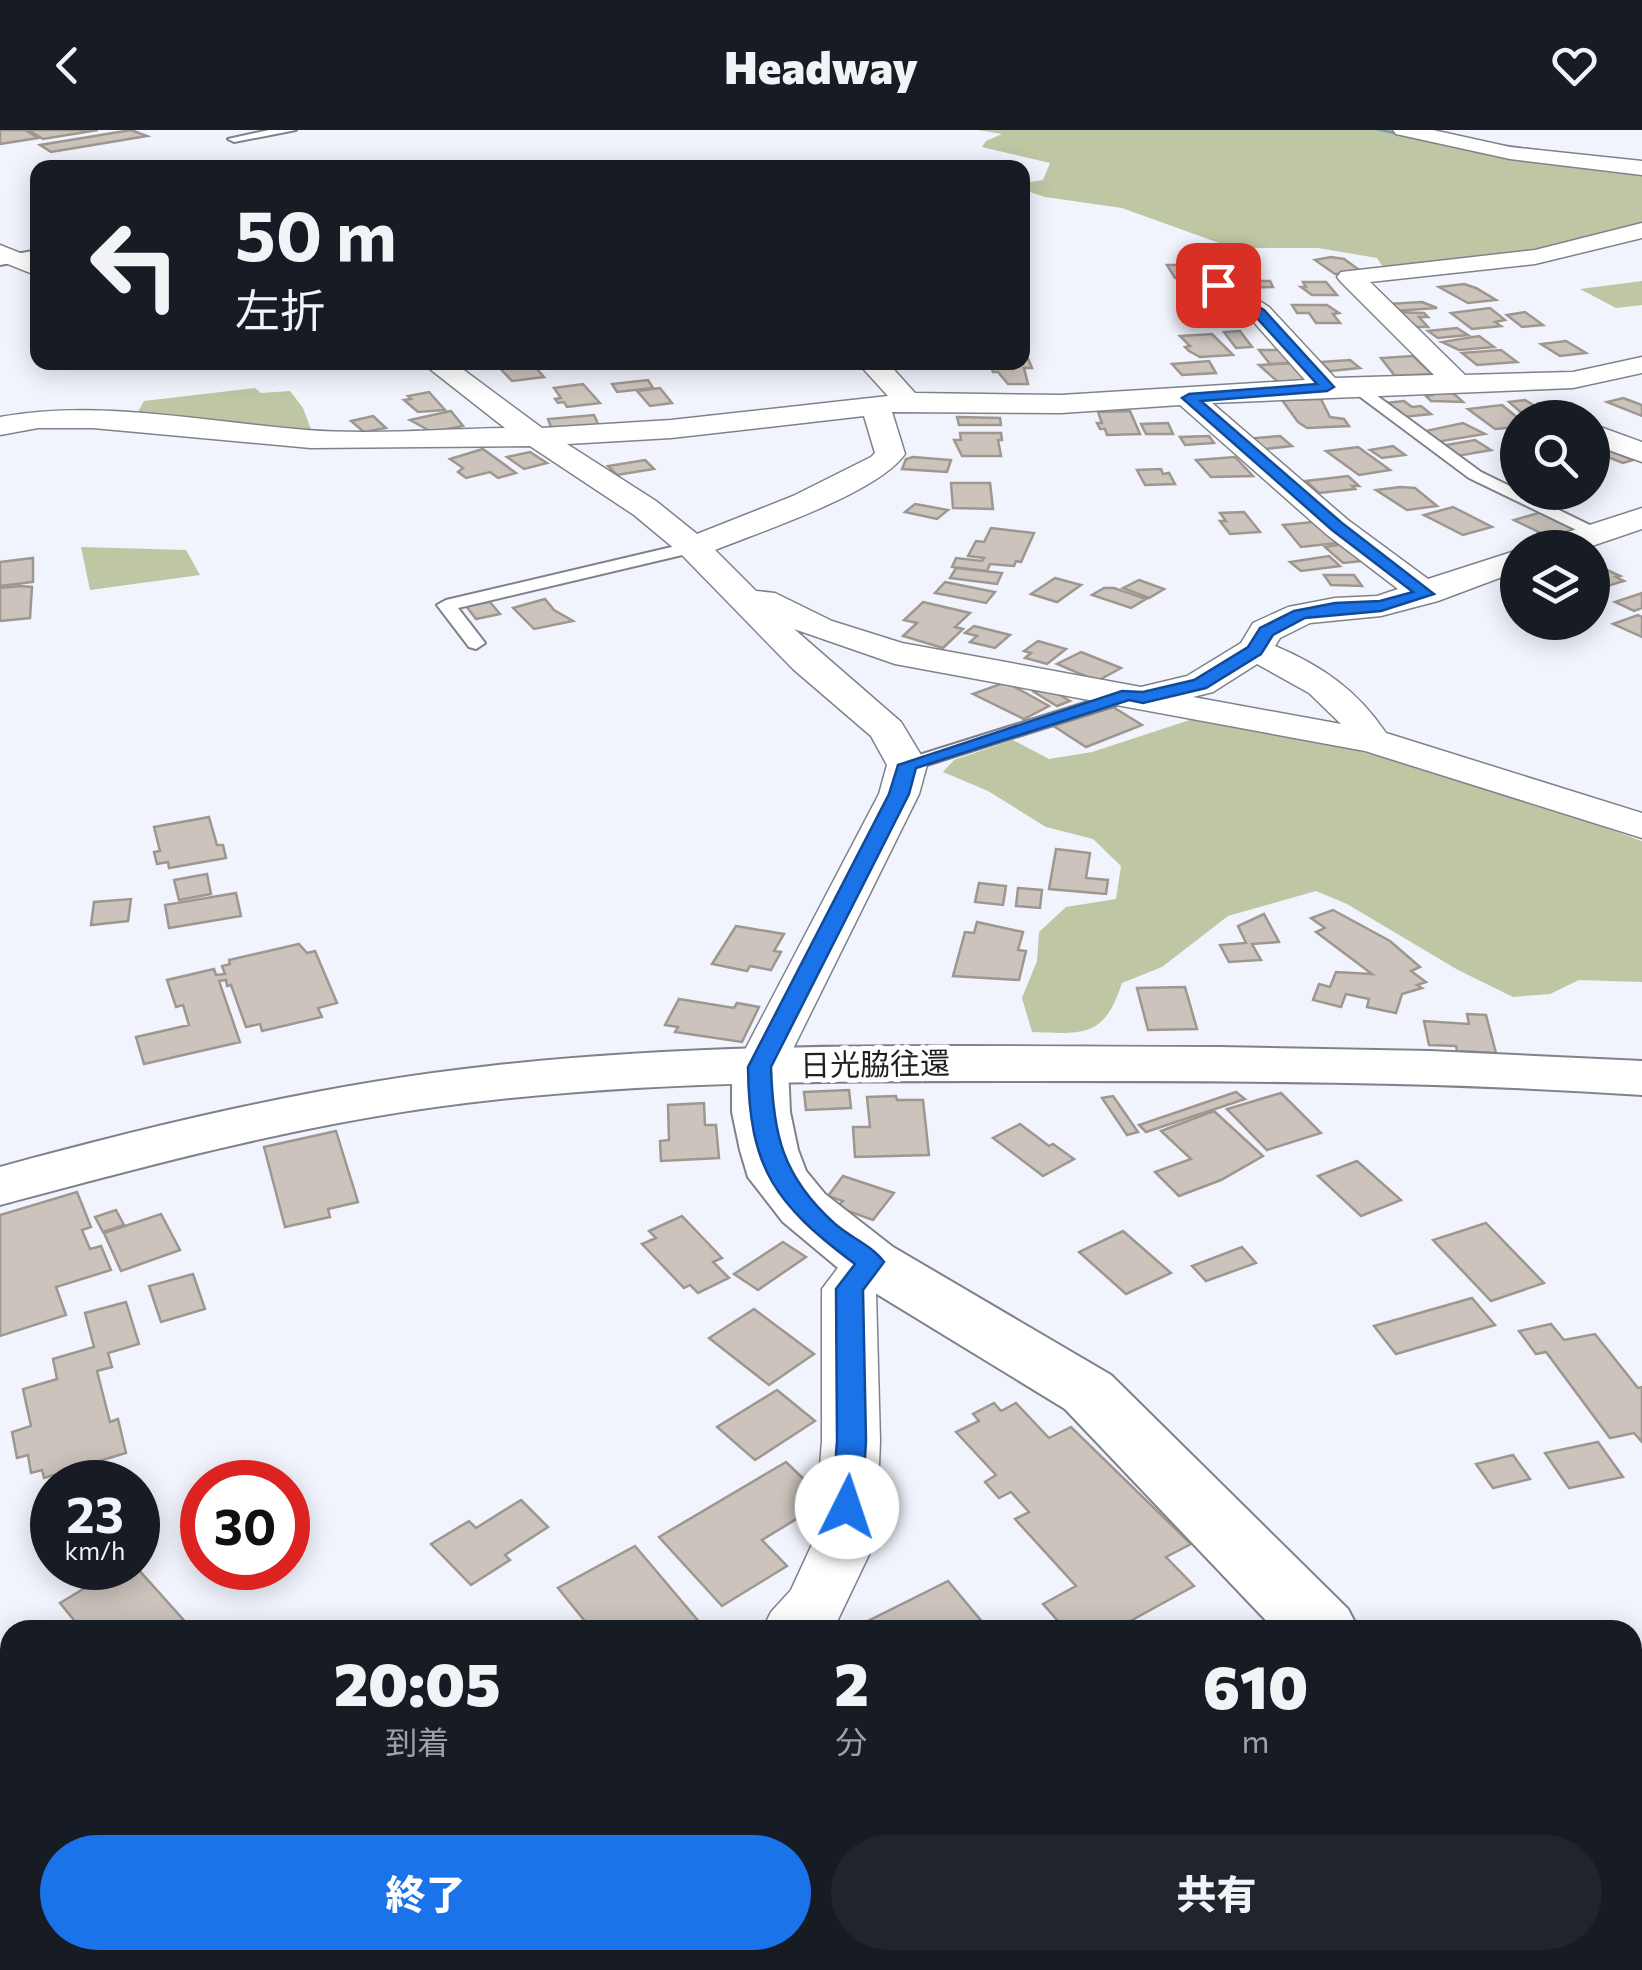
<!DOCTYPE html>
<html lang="ja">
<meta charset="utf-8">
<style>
:root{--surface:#171b24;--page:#20242c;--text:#f1f3f6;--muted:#9ea1a6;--accent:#1a73e8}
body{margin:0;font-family:Commissioner,"Noto Sans JP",sans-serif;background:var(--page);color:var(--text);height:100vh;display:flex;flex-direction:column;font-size:38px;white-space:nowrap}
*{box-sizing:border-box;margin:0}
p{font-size:32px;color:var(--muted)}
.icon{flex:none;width:55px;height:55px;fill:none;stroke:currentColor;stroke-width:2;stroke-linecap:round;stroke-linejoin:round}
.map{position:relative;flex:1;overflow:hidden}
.sheet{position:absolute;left:0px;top:1490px;width:1642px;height:350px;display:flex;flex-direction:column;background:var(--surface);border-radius:30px 30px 0 0;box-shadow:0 5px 25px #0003}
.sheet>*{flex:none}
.guide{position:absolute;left:30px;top:30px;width:1000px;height:210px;border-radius:20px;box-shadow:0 5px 25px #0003;background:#171b24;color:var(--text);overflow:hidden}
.controls{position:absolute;left:1500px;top:270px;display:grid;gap:20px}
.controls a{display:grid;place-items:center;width:110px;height:110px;border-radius:50%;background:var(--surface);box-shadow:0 5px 25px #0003;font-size:50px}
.speed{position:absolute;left:30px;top:1330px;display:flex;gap:20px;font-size:50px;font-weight:700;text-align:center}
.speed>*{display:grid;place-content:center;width:130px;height:130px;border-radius:50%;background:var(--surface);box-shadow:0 5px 25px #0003;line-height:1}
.speed small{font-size:25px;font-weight:400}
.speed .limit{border:15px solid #d22;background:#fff;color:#111}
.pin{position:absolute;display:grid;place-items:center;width:85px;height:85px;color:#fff;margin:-42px;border-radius:20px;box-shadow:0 5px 15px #0006}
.me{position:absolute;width:110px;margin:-55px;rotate:4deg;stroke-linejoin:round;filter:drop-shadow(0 0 8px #0008)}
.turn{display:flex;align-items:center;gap:35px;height:210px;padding:0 40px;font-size:45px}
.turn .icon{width:130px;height:130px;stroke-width:2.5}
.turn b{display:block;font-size:70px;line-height:85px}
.eta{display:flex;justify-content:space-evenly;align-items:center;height:170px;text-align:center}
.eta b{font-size:60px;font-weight:800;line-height:70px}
.action{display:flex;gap:20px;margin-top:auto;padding:20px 40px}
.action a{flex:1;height:115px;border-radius:60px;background:var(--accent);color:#fff;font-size:40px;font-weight:800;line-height:115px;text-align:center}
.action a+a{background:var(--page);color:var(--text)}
header{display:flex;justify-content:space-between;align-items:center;height:130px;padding:0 40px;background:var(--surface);font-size:45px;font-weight:800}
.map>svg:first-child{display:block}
.green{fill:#bfc6a3}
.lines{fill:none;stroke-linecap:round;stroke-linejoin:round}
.stream{fill:#769cb2;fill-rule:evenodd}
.building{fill:#cbc3bc;stroke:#9e9790;stroke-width:2.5}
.service-casing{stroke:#80828b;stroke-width:4}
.minor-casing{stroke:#80828b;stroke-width:3}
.tertiary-casing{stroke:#80828b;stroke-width:4}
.trunk-casing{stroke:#80828b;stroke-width:4}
.service{fill:#fff;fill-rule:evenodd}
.minor{fill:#fff;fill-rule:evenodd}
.tertiary{fill:#fff;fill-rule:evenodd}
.trunk{fill:#fff;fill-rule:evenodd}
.route{fill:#1a73e8;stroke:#114b97;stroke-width:2.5}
.labels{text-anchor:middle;stroke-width:10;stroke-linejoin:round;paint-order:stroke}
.street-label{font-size:30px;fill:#1f2023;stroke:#fff}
</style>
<header><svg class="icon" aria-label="back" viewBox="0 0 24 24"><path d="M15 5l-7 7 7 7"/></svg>Headway<svg class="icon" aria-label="heart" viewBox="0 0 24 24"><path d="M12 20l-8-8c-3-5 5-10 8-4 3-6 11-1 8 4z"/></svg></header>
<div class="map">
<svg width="1642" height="1840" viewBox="0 0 1642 1840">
<rect width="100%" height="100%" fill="#f1f4fd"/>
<g class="green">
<path d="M978,0H1392L1642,42V94L1461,142L1384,139L1377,128L1318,118H1233L1122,78L1045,67L1024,60L1023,53L1043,50L1050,33L982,17L986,11L1002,4Z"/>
<path d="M1642,151V175L1616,178L1580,159Z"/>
<path d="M255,258L261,263L290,261L303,278L312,302L135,287L144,271Z"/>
<path d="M81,417L186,420L200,445L90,460Z"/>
<path d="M1199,587L1359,621L1526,669L1642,711V852L1579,850L1550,864L1513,867L1458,840L1347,774L1316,761L1228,786L1162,837L1122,853C1104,908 1084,904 1032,902L1022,868L1037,831L1039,802L1066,777L1116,769L1121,736L1093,709L1046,697L988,661L943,642L954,630L1013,610L1049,629L1092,622Z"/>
<path d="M1210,1830H1589L1599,1840H1202Z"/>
</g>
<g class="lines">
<g class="stream">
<path d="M1376,0H1387L1438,12L1435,14Z"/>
<path d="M1473,10L1539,19L1542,21L1539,23L1471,13Z"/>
</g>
</g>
<g class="building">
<path d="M0,0H25L38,8L0,14Z"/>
<path d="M28,0H98L43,9Z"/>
<path d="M131,0L147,6L51,22L40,15Z"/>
<path d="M1331,127L1344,129L1362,142L1335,144L1315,130Z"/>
<path d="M1167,135H1194L1202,147L1175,148Z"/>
<path d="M1235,151H1270L1273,157L1239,158Z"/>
<path d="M1303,152H1326L1337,165H1312L1301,157H1306Z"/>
<path d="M1464,154L1476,158L1496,170L1468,173L1439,157Z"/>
<path d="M1422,172L1437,178L1393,181L1386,174Z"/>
<path d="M1292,175H1327L1339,183L1333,184L1340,193H1316L1309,183H1297Z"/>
<path d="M1490,178L1505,190L1495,192L1501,196L1472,199L1451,183Z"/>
<path d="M1397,182L1424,183L1428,187H1419L1428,197H1410Z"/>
<path d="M1525,182L1543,195L1522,197L1507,185Z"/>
<path d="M1457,198L1468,205L1438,208L1428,201Z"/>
<path d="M1240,201L1252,217L1236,218L1224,202Z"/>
<path d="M1212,204L1233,225L1200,227L1189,221L1185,217L1190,216L1180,206Z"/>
<path d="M1479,206L1494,217L1459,220L1442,212Z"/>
<path d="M1566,211L1586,223L1560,226L1541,214Z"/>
<path d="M1259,220H1279L1291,233L1270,234Z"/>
<path d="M1501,220L1517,232L1477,235L1462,223Z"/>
<path d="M1022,226H1027L1032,238H1024L1028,254H1008L998,242H993L990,235L1022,232Z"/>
<path d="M1413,226L1432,244L1395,246L1381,228Z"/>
<path d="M1350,230L1360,238L1330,241L1320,232Z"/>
<path d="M1209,231L1216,243L1182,245L1172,234Z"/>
<path d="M531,232L544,247L512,251L495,233Z"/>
<path d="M1296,233L1311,250L1278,252L1259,235Z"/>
<path d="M648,250L653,258L617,262L612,254Z"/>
<path d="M583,254L600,273L567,277L564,272L558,273L555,269L561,268L554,258Z"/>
<path d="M1444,255L1463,272L1431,271L1426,266L1432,265L1423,256Z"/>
<path d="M660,258L672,273L650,276L637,261Z"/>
<path d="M429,262L445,280L418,282L404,270L411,269L408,266Z"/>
<path d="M1623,268L1642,275V286L1607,272Z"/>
<path d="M1321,269L1330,287L1344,289L1349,296L1307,298L1298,292L1282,270Z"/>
<path d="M1525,270L1545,282L1524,285L1509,272Z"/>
<path d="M1404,271L1412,277L1421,276L1431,284L1403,287L1386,273Z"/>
<path d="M1502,275L1518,288V297L1495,299L1468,279Z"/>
<path d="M451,281L463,296L432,302L410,290Z"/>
<path d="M1130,281L1140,304L1107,305L1105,299H1100L1097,293H1102L1098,282Z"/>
<path d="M594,285L599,296L552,300L548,289Z"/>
<path d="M373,286L386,298L364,302L351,291Z"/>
<path d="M957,287L1000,288L1001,295H959Z"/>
<path d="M1168,293L1173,304H1146L1141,294Z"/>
<path d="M1463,293L1485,304L1436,312L1421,302Z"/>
<path d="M960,303H1001L1002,310H998L1001,326H962L954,310H961Z"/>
<path d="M1209,306L1214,313L1185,315L1180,307Z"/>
<path d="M1280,306L1292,316L1255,320L1243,309Z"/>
<path d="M1475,310L1491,320L1457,326L1441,316Z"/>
<path d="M1595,315L1633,330L1623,333L1592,321Z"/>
<path d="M1393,316L1405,325L1382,328L1370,320Z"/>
<path d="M1358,317L1390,340L1359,345L1326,321Z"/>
<path d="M483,319L516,343L498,348L490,342L466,348L458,342L463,338L450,329Z"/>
<path d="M530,322L547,333L524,339L507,327Z"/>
<path d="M913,327L951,330L947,342L902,339L906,329Z"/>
<path d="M1235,327L1253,346L1211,347L1196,330Z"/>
<path d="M645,330L654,339L617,345L608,336Z"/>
<path d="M1161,339L1163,344L1169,343L1175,354L1145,355L1137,340Z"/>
<path d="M1348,346L1359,356H1352L1355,359L1319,363L1306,351Z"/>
<path d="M951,353H990L993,379L953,378Z"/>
<path d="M1400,357L1415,358L1437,376L1407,380L1376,360Z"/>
<path d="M915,374L948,380L937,389L905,382Z"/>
<path d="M1453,377L1492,397L1463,405L1424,385Z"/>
<path d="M1244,382L1260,402L1230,404L1220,391H1226L1220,383Z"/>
<path d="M1542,382L1579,400L1551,408L1514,390Z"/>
<path d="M1313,392L1337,413L1301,417L1283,395Z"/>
<path d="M991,398L1034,403L1021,432L1016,431L1014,436L990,434L987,441L952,437L956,428L982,431L984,428L968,426L976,411L984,412Z"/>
<path d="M1344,414L1362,431L1343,433L1325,417Z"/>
<path d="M1329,426L1340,436L1301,441L1290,432Z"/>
<path d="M33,428V452L0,456V432Z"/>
<path d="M1594,434L1620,446L1616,447L1624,451L1604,457L1592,452Z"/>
<path d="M956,438L1002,443L997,454L950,448Z"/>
<path d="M1324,445H1354L1362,456L1331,455Z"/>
<path d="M1055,448L1081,455L1057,472L1031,464Z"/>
<path d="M1139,450L1164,459L1149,468L1123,458Z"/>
<path d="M945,452L995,462L986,473L935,463Z"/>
<path d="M20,456L32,457L30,488L0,491V458Z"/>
<path d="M1104,458H1114L1146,469L1131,478L1092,465Z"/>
<path d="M1642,463V478L1634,481L1615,472Z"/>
<path d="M545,469L554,480L573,491L534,499L513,478Z"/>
<path d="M490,472L500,484L476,489L466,476Z"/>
<path d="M923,472L970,483L955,497L963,499L943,518L903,506L917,493L904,490Z"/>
<path d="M1638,485L1642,487V507L1613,494Z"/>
<path d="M974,496L1010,505L995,518L970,512L977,506L965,503Z"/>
<path d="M1038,511L1066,519L1047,534L1025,528L1031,523L1024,521Z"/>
<path d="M1081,522L1121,538L1097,551L1057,534Z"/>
<path d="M1006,552L1049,576L1024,589L973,564Z"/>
<path d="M1048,558L1070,571L1057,576L1034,562Z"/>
<path d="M1113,577L1142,595L1086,617L1052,595Z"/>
<path d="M209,687L217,715H223L226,728L169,738L168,732L157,734L154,722L160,721L154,697Z"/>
<path d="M1056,719L1090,723L1086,748L1108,750L1106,764L1049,759Z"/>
<path d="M207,744L211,764L179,770L174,750Z"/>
<path d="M979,753L1006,756L1003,775L975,772Z"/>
<path d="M1018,758L1042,760L1040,778L1016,776Z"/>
<path d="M236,763L241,786L169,798L165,775Z"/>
<path d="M131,769L128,791L91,795L94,772Z"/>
<path d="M1333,780L1390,811L1420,837L1411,841L1426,852L1417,855L1422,858L1402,864L1396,883L1367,877L1369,869L1346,864L1341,877L1313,870L1319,854L1330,857L1336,842L1372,844L1316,802L1325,798L1311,788Z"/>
<path d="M1264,784L1279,812L1252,814L1261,830L1229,832L1220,815L1246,813L1238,796Z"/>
<path d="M977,792L1023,802L1018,820L1026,821L1019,850L953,846L965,802L974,803Z"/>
<path d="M736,796L784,804L774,821L781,822L771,840L750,836L747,841L712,834Z"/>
<path d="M299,814L307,823L315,821L337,873L318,878L322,887L262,901L260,894L246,897L231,855L227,856L226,850L219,851L240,912L144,934L136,907L189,895L183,875L176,877L167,850L214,839L216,845L225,844L222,836L230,834L229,830Z"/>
<path d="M1185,857L1197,899L1148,900L1137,858Z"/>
<path d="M679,869L734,878L737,873L759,877L742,912L675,902L678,897L665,895Z"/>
<path d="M1467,884L1486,885L1496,923L1457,921L1456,916L1429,915L1424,891L1469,894Z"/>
<path d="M849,960L851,978L806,980L804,962Z"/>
<path d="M1236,962L1245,969L1146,1002L1139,995Z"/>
<path d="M1281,963L1321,1003L1267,1020L1227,979Z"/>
<path d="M896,966L897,970H923L929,1025L855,1027L853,997H870L867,967Z"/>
<path d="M1113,966L1138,1002L1127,1005L1102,968Z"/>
<path d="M704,973L705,995H716L719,1028L661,1031L660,1011L669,1010L668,975Z"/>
<path d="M1214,981L1263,1026L1221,1050L1179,1066L1155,1042L1191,1029L1161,1001Z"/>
<path d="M1020,994L1049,1016L1053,1014L1074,1029L1043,1046L993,1008Z"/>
<path d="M336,1001L358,1072L328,1079L330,1087L285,1097L264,1017Z"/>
<path d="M1357,1031L1401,1070L1361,1086L1318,1046Z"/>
<path d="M843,1046L894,1063L873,1090L837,1077L843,1071L828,1066Z"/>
<path d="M77,1062L91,1097L82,1100L90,1119L101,1116L111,1140L56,1157L66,1185L0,1206V1085Z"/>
<path d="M116,1080L124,1095L103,1102L95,1087Z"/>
<path d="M161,1084L180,1120L121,1141L104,1103Z"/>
<path d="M682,1086L722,1128L713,1132L729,1148L698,1163L690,1155L684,1158L642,1114L656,1108L649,1101Z"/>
<path d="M1486,1093L1544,1153L1491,1171L1433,1110Z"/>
<path d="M1123,1101L1171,1143L1126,1164L1079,1122Z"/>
<path d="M783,1112L806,1127L758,1160L734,1144Z"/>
<path d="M1242,1117L1256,1133L1206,1151L1192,1136Z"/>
<path d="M193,1144L205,1179L161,1192L149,1156Z"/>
<path d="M1472,1168L1495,1195L1396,1224L1374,1196Z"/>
<path d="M126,1172L139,1214L108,1223L112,1237L97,1241L110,1292L118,1289L126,1323L44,1348L42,1340L31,1343L28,1325L17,1328L12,1302L31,1296L23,1259L57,1249L53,1229L94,1217L85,1183Z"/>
<path d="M754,1179L814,1224L769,1255L709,1208Z"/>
<path d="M1551,1194L1564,1210L1595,1204L1638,1258L1642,1257V1312L1634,1303L1610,1308L1546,1222L1536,1224L1519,1201Z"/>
<path d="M777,1260L815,1291L755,1330L717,1297Z"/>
<path d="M994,1273L1001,1281L1016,1273L1049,1308L1071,1297L1191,1414L1166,1427L1194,1456L1114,1500H1066L1043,1474L1076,1456L1015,1389L1029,1382L1011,1362L999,1368L985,1352L996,1345L956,1302L979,1291L973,1284Z"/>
<path d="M1598,1312L1623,1347L1569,1358L1545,1323Z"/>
<path d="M1513,1325L1530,1349L1493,1358L1476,1334Z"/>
<path d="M786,1332L811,1356L801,1362L816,1377L762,1410L787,1436L722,1476L659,1407Z"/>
<path d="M521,1370L548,1397L505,1425L510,1430L471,1455L431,1414L469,1391L476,1398Z"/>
<path d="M635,1416L706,1500H592L558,1458Z"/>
<path d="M118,1438H137L190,1497L82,1500L60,1473Z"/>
<path d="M948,1451L989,1500H867L862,1494Z"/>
<path d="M1642,1533V1597L1639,1598L1632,1589V1536Z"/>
<path d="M456,1830H536L546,1840H467Z"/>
</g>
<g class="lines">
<defs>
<g id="service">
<path d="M269,0H296L234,12L228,9Z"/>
<path d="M38,120V128L0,135V127Z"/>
<path d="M1351,254H1361L1481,342L1604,402L1589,406L1469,348L1351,260Z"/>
<path d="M693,412L699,413V421L458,478L485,513L476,519L469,517L437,475L446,470Z"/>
<path d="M1129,559L1136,561V569L914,639L907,641L897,635L900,631Z"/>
</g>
<g id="minor">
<path d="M1393,0H1433L1510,17L1642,31V45L1510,29L1396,4Z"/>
<path d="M1642,93V108L1535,134L1370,152L1465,245L1573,242L1642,227V243L1573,258L1212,273L1348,390L1428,449L1518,420V441L1438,471L1381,486L1310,493L1280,508L1275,516C1322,536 1357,560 1386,603L1642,683V708L1365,621L895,534L794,499L901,592L927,635L919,664L784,937L777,947L760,952L743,947L736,937L879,664L887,635L871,606L793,539L681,424L634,385L530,316L311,318L93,298H38L0,305V287C100,269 205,292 306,300C371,305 439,299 505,298L421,232H453L542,298L671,290L888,266L857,232H887L915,263L1061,265L1305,250L1251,189L1209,160L1187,128L1199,121L1208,123L1227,150L1269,177L1335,248L1434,245L1341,152L1337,147L1341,142L1535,120ZM1180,275L1326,404L1398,459L1377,466L1335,468L1288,477L1253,493L1241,513L1187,546L1141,557L902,513L832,491L775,463L756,461L715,420C762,401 878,363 905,324L892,282L1061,283ZM864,286L875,323L871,327L793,366L697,404L656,371L567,314L671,308ZM1257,534L1309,563L1341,594L1193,567L1213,562Z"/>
<path d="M0,115L38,130V146L0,131Z"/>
<path d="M1592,294L1642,312V332L1592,314Z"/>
<path d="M1642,378V399L1586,418H1536L1540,411Z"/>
<path d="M871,1114L890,1119L898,1132L876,1162L880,1311L876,1410L833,1500H762L771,1482L791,1460L814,1410L822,1311V1159L852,1119Z"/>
<path d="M44,1830H179L174,1840H40Z"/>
<path d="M615,1830H689L690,1840H616Z"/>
</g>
<g id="tertiary">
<path d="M760,920L780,925L788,937L790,982L798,1020L806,1041L825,1064L893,1117L1111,1245L1348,1479L1359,1500H1275L1065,1279L849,1147L783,1092L748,1047L740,1020L732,982V937L740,925Z"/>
<path d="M1632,1783L1642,1786V1840H1597L1593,1830H1632Z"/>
</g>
<path id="trunk" d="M1219,917L1430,921L1642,931V965C1437,951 1232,951 1027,951C825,951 621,950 421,979C278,1000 139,1038 0,1075V1037C161,993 324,954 490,936C731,909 977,917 1219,917Z"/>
</defs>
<use href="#service" class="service-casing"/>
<use href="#minor" class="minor-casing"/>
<use href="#tertiary" class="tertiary-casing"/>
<use href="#trunk" class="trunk-casing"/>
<use href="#service" class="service"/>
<use href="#minor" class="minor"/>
<use href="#tertiary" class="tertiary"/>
<use href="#trunk" class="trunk"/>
</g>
<path class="route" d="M1218,152L1264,180L1334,257L1327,261L1201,271L1342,393L1434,464L1381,481L1305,488L1273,505L1261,524L1206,558L1143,573L1129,570L916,638L909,664L771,937C773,1004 782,1046 834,1093C849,1107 872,1115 884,1132L863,1160L866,1311L862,1377L857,1385L847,1388L837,1385L832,1377L837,1311L836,1159L855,1134C775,1074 749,1039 748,937L889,664L898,635L1122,561L1143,562L1194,550L1248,517L1260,498L1294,481L1335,473L1380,471L1413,462L1332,400L1182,268L1189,264L1317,254L1255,186L1213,158Z"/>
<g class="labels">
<g class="street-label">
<text transform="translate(875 935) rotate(-1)" y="10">日光脇往還</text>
</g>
</g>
</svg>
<div class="controls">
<a><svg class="icon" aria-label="search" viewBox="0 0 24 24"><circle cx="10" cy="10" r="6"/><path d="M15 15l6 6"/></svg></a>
<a><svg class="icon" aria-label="layers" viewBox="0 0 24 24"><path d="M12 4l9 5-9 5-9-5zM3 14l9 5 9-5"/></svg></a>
</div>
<div class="speed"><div>23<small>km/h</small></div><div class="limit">30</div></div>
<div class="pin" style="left:1218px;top:155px;background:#d93025"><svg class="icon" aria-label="arrive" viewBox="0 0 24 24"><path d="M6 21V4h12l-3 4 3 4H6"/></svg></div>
<svg class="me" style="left:847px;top:1377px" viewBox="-20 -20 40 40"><circle r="19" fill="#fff"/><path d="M0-13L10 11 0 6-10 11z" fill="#1a73e8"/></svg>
<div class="guide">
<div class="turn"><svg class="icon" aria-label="left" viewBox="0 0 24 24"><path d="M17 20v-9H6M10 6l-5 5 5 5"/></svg><div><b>50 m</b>左折</div></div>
</div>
<section class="sheet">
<div class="eta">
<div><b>20:05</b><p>到着</p></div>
<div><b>2</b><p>分</p></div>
<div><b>610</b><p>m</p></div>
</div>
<div class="action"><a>終了</a><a>共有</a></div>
</section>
</div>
